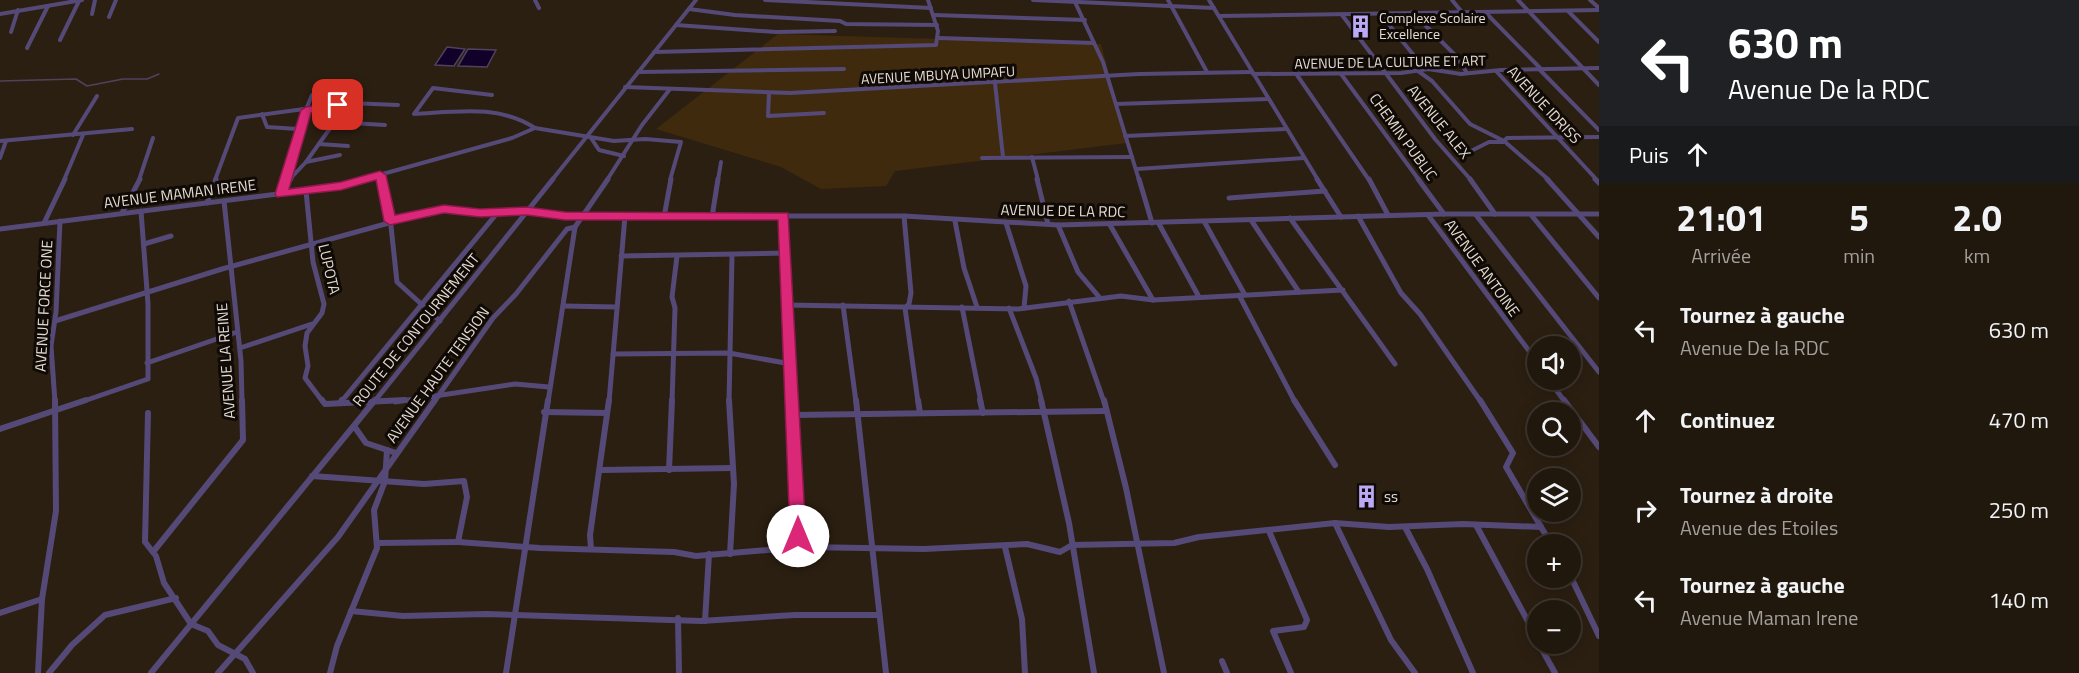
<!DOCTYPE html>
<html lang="fr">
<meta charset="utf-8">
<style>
:root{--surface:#20170d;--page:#282016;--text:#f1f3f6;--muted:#a29f9d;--line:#3d362e}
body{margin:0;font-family:"Titillium Web",sans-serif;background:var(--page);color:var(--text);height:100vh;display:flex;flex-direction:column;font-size:22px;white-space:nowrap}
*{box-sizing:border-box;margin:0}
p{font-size:20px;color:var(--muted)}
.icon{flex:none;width:33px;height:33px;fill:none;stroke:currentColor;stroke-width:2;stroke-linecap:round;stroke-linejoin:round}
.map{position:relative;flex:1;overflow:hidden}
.details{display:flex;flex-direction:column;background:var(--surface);width:480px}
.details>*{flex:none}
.banner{background:#202124;color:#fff;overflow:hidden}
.fabs{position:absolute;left:1527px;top:336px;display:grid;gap:12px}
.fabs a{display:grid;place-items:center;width:54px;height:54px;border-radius:50%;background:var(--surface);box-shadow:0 3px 15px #0003,0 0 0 2px var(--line);font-size:30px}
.pin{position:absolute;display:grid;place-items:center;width:51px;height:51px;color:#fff;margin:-26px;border-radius:12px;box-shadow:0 3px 9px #0006}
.me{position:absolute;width:66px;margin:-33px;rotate:0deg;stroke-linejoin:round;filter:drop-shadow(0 0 4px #0008)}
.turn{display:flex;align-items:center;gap:21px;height:126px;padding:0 30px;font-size:27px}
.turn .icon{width:78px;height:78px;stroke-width:2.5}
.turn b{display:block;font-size:42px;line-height:51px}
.then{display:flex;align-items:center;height:57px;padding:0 30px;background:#0003;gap:12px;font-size:22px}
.eta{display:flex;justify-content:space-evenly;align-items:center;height:102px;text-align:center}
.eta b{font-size:36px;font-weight:700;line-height:42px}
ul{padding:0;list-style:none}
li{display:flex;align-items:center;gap:18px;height:90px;padding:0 30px}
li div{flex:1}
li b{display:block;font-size:22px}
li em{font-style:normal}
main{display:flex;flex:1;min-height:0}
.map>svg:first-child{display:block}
.green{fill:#402a0e}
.water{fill:#10002a;stroke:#50425d;stroke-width:1.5}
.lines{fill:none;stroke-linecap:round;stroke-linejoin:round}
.stream{stroke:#50425d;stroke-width:1.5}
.minor-far2{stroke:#554977;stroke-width:4}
.minor-far1{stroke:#554977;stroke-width:5}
.minor{stroke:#554977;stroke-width:6}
.route{fill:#db2777;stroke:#8e194d;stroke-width:1.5}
.labels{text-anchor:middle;stroke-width:6;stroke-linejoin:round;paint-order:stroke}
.far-poi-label{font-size:14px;fill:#e5dcd3;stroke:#0f0a05;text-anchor:start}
.far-street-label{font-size:14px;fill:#e5dcd3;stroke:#0f0a05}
.street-label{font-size:15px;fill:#e5dcd3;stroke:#0f0a05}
.poi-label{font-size:15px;fill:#e5dcd3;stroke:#0f0a05;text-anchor:start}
</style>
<main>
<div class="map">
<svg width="1599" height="673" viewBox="0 0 1599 673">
<rect width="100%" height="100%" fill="#2b1f11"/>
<path class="green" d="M778,34L1101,44L1127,143L895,171L886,186L821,189L781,167L656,129Z"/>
<g class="water">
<path d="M447,47L465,49L454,66L435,65Z"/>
<path d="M468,49L496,50L487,67L458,66Z"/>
</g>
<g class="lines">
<path class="stream" d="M0,81L76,79L87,86L123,79H147L159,74"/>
<g class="minor-far2">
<path d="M535,0L539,8"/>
<path d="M765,0L931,8"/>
<path d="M1033,0L1214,8"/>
<path d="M1074,0L1103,62L1139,180"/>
<path d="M1168,0L1207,72"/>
<path d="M1209,0L1318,180"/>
<path d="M1452,0L1461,11"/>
<path d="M1518,0L1599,85"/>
<path d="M1590,0L1599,8"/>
<path d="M689,9L735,15L840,21L846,24L937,25"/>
<path d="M1568,11L1599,42"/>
<path d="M1412,12L1456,56L1467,73"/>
<path d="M1485,12L1541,69"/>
<path d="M0,14L82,0"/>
<path d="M92,14L95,0"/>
<path d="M1380,14L1425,69"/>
<path d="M934,15L1085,20"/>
<path d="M1342,15L1435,139L1471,180"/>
<path d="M1219,16L1599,10"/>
<path d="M109,17L116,0"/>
<path d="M676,25L776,32L835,31"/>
<path d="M11,32L18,10"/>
<path d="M939,38L1094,43"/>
<path d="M60,40L79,1"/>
<path d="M27,48L48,6"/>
<path d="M654,52L936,45L938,31L928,0"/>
<path d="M1539,69L1599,130"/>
<path d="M1418,71L1432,81L1470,124L1504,141L1549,180"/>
<path d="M1496,71L1597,180"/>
<path d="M638,72L844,69"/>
<path d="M1253,74L1401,73L1428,69L1461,74L1501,70L1599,68"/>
<path d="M1341,74L1419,180"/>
<path d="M1297,75L1369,180"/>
<path d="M995,83L1003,157"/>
<path d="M625,87L790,93L1139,74L1251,72"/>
<path d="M769,93L768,116L824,113"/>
<path d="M492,95L433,88L414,114C455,112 499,104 535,128"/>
<path d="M1116,104L1268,99"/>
<path d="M262,114L267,127L298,129"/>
<path d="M334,122L385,125"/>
<path d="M535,128L614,141L645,139L681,142L670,180"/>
<path d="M73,135L97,96"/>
<path d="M1125,136L1285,129"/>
<path d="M591,138L599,150L624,156"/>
<path d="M0,141L132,129"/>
<path d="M319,144L348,146"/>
<path d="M1471,151L1489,142H1503L1507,138L1599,137"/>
<path d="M1032,157L1038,180"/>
<path d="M0,158L6,141"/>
<path d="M982,158L1132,157"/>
<path d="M306,162L340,155"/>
<path d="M1137,169L1304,158"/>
<path d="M380,175L381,180"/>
<path d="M64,180L83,135"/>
<path d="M139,180L153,138"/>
<path d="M215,180L238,118L349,103L398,105"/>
<path d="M285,180L298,129L312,95L358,89L306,162L289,180"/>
<path d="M361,180L512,138L535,128"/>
<path d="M552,180L696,0"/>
<path d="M607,180L642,125L670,89"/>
<path d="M718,180L721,162"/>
</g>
<g class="minor-far1">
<path d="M381,179L390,217L397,282L440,321"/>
<path d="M1037,179L1048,224"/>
<path d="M1139,179L1152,223"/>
<path d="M1317,179L1341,217"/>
<path d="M1369,179L1388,215"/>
<path d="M1418,179L1444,214"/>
<path d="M1470,179L1495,214"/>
<path d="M1547,179L1599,237"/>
<path d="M1595,179L1599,183"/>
<path d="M284,186L291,179"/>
<path d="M306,191L313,262L324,304L322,313L307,333L305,346L308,366L305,378L323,402"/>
<path d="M281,194L285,179"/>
<path d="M1229,198L1325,191"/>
<path d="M224,201L241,361L242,402"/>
<path d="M207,203L216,179"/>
<path d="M122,213L140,179"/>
<path d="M1428,215L1538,363"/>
<path d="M1476,215L1599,372"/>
<path d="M783,216L792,402"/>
<path d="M904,216L911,293L909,304L905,308L918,402"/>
<path d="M1358,216L1401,293L1420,314L1481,402"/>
<path d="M1532,216L1599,298"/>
<path d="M664,217L671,179"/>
<path d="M712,217L718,179"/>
<path d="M1290,218L1395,364"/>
<path d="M1251,220L1299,292"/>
<path d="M955,221L964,268L977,307"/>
<path d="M44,223L65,179"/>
<path d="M1006,223L1026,286L1024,308"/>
<path d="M1205,223L1245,295"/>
<path d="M1159,224L1199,297"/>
<path d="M1058,225L1078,272L1100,298"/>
<path d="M1110,225L1153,300"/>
<path d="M0,229L341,186L366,179"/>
<path d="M144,244L171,236"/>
<path d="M621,256L785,253"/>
<path d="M1239,295L1295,402"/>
<path d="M1069,301L1104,402"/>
<path d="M786,305L1018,309L1121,296L1153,300L1343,290"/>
<path d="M843,305L856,402"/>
<path d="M563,306L617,307"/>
<path d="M962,307L981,402"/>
<path d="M1009,308L1036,378L1042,402"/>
<path d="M55,321L222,269L436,210L490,213L527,211L565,216H904L1058,225L1444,214H1599"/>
<path d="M240,348L312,324"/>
<path d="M613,354L729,353L791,364"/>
<path d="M147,363L237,332"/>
<path d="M1549,380L1565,402"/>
<path d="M55,402L51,346L56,312L60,221"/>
<path d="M81,402L148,379V304L141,211"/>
<path d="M341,402L498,212"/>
<path d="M374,402L553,179"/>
<path d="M395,402L515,384L549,387"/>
<path d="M434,402L493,318L516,294L567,229L575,227L608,179"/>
<path d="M548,402L575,227"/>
<path d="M609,402L625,216"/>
<path d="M672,402L675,308L672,297L677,256"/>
<path d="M729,402L732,255"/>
</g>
<g class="minor">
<path d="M322,400L325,404L405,400"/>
<path d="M729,400L734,484L730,554"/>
<path d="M792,400L799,548"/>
<path d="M856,400L886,673"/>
<path d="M918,400L920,413"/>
<path d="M980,400L983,413"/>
<path d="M1041,400L1069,523L1094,673"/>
<path d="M1104,400L1126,488L1164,673"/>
<path d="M1294,400L1335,465"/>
<path d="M1480,400L1513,453L1506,467L1551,544"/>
<path d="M1564,400L1599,447"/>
<path d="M340,403L342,400"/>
<path d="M544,412L606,413"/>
<path d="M148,413L145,542L156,556L164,583L191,624L208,631L218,645L245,659L253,673"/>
<path d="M793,415L1106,411"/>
<path d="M354,426L366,443L396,453"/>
<path d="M0,429L86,400"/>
<path d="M601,470L732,468"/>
<path d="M669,470L672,400"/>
<path d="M312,476L424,484L464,481L467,497L458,542L540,548L674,552L696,556L804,547L924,549L1027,544L1060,552L1072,545L1174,543L1199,537L1335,523L1389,527L1463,524L1541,527"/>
<path d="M1335,523L1391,640L1415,673"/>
<path d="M1476,525L1538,640"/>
<path d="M1405,527L1427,569L1473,673"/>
<path d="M1269,531L1307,620L1304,627L1273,631L1291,673"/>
<path d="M378,543L458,542"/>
<path d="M1005,547L1022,619L1025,673"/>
<path d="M591,549L590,535L609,400"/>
<path d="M153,552L243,440L242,400"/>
<path d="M1570,575L1599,636"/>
<path d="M351,611L403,616L486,614L701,621L795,615H878"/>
<path d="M0,613L42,599"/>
<path d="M678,618L679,673"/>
<path d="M705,621L709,554"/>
<path d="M1539,644L1555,673"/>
<path d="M1222,661L1227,673"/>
<path d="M38,673L42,599L56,511L55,400"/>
<path d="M49,673L72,645L105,615L176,598"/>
<path d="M151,673L375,400"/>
<path d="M218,673L338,537L435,400"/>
<path d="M330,673L337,646L377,548L374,510L385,481L387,450"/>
<path d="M506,673L548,400"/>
</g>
</g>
<path class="route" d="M338,102L341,103V108L311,113L289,189L341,182L380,171L386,175L395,215L444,205L480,209L527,207L565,212L788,213L806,536L804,541L798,543L792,541L790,536L778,220H565L527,215L480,217L444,213L390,225L384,221L376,180L341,190L277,197L275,194L301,110L306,107Z"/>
<defs>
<symbol id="building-bare" viewBox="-9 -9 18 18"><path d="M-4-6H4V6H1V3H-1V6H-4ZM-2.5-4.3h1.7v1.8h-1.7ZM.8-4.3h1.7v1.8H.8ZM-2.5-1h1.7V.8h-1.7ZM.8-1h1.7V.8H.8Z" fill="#bca9f5" stroke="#0f0a05" stroke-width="2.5" paint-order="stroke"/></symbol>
</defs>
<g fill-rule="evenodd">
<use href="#building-bare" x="1344" y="10" width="33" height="33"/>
<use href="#building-bare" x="1350" y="480" width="33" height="33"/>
</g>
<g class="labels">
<g class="far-poi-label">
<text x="1379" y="23">Complexe Scolaire<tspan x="1379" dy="16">Excellence</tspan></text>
</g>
<g class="far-street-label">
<text transform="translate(1390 62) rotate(-1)" y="5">AVENUE DE LA CULTURE ET ART</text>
<text transform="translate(938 75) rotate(-3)" y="5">AVENUE MBUYA UMPAFU</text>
</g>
<g class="street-label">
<text transform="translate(1544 105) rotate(47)" y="5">AVENUE IDRISS</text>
<text transform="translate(1439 122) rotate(51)" y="5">AVENUE ALEX</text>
<text transform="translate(1403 137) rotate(54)" y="5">CHEMIN PUBLIC</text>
<text transform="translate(180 194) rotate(-7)" y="5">AVENUE MAMAN IRENE</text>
<text transform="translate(1063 211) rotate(1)" y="5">AVENUE DE LA RDC</text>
<text transform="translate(1482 268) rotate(54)" y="5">AVENUE ANTOINE</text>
<text transform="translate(329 269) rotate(77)" y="5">LUPOTA</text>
<text transform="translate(44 306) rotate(-87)" y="5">AVENUE FORCE ONE</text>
<text transform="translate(416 330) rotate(-51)" y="5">ROUTE DE CONTOURNEMENT</text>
<text transform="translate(226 361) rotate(-94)" y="5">AVENUE LA REINE</text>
<text transform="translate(438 375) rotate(-54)" y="5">AVENUE HAUTE TENSION</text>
</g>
<g class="poi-label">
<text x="1384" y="502">ss</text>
</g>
</g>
</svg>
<div class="fabs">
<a><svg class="icon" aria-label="sound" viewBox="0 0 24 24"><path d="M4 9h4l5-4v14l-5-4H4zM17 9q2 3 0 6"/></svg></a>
<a><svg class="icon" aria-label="search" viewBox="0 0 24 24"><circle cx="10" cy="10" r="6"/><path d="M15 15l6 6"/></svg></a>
<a><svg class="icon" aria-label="layers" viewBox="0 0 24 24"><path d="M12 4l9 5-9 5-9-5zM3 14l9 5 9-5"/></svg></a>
<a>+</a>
<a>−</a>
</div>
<div class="pin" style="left:338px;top:105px;background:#d93025"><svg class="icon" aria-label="arrive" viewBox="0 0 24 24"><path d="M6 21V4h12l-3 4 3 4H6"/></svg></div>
<svg class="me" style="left:798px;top:536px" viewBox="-20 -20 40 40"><circle r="19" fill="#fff"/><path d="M0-13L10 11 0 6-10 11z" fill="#db2777"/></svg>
</div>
<section class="details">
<div class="banner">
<div class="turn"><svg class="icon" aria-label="left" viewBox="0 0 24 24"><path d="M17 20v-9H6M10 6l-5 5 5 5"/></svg><div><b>630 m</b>Avenue De la RDC</div></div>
<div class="then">Puis<svg class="icon" aria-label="ahead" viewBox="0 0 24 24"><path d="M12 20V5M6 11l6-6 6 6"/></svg></div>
</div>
<div class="eta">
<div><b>21:01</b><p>Arrivée</p></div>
<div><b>5</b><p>min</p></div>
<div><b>2.0</b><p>km</p></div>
</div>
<ul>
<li><svg class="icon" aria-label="left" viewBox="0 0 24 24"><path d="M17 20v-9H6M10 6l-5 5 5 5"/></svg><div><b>Tournez à gauche</b><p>Avenue De la RDC</p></div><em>630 m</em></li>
<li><svg class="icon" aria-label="ahead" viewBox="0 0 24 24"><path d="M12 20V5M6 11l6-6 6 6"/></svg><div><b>Continuez</b></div><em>470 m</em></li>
<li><svg class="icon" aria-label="right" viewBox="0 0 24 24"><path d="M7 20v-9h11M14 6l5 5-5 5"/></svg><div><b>Tournez à droite</b><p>Avenue des Etoiles</p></div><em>250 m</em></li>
<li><svg class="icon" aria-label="left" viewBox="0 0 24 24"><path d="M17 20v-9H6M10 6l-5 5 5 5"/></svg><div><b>Tournez à gauche</b><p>Avenue Maman Irene</p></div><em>140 m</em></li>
</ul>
</section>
</main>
